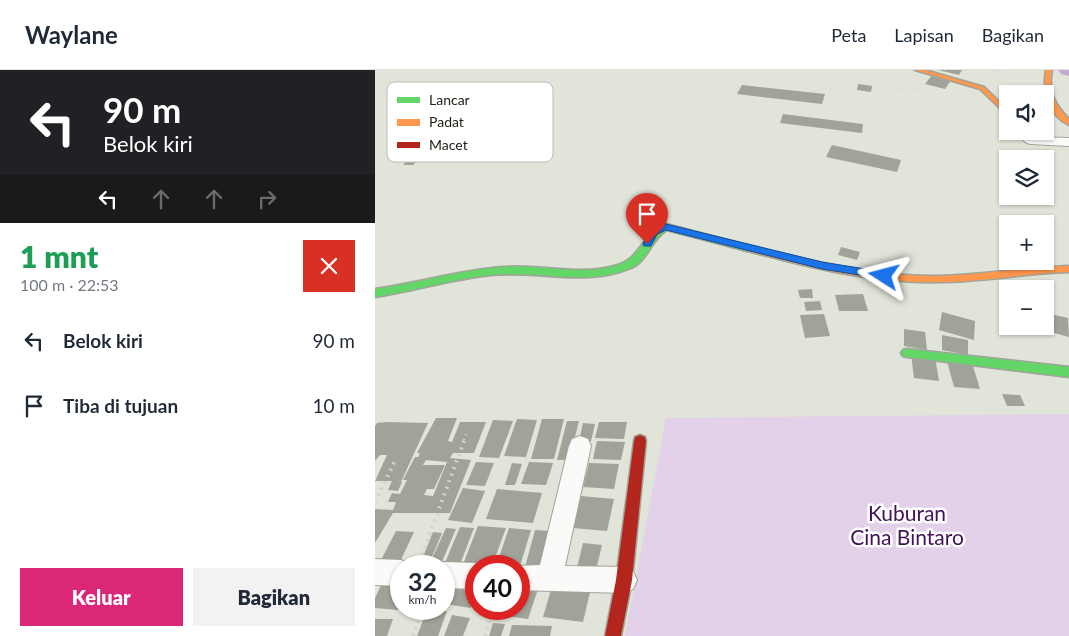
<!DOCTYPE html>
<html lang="id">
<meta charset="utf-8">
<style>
:root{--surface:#fff;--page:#f2f2f3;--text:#1f2937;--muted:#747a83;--line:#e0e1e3;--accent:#db2777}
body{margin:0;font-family:Lato,sans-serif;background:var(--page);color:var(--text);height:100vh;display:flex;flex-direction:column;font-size:19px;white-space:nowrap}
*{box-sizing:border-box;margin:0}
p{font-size:16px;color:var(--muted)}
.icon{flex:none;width:28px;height:28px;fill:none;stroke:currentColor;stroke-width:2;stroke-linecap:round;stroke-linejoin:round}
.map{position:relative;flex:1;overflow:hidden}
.details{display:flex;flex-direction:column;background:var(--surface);width:375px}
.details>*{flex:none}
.top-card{background:#202124;color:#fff;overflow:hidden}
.buttons{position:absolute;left:624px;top:15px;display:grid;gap:10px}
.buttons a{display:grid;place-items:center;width:55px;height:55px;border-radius:0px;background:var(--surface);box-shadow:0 1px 4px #0004;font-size:25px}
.speed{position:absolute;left:15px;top:485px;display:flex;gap:10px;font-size:25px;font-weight:700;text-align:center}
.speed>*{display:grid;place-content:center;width:65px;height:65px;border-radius:50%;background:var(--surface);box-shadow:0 1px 4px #0004;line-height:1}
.speed small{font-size:12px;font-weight:400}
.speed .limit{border:8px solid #d22;background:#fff;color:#111}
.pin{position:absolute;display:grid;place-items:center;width:42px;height:42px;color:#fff;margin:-51px -21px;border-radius:50% 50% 50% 0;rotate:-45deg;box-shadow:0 0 5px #0007}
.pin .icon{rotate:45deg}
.me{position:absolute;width:55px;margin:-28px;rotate:279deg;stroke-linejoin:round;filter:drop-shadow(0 0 4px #0008)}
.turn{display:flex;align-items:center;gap:18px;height:105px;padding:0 20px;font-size:22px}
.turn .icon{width:65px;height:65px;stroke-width:2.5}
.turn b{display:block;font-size:35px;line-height:42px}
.lanes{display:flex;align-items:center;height:48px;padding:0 20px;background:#0003;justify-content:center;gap:25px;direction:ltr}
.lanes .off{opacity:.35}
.round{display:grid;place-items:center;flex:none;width:52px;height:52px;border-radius:0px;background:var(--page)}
.overview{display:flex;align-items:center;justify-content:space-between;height:85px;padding:0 20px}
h1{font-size:30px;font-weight:800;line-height:38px;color:#1e9e55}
.action{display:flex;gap:10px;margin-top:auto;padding:10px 20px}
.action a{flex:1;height:58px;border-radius:0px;background:var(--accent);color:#fff;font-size:20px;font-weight:800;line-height:58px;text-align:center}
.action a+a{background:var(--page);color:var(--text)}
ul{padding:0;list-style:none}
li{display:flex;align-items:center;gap:15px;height:65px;padding:0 20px}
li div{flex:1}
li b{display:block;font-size:19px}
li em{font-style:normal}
header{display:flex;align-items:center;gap:30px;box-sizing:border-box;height:70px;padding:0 25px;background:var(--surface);border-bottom:1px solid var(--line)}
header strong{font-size:24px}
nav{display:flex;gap:28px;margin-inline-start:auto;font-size:18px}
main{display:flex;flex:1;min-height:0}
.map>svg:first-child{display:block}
.green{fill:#e2d1e8}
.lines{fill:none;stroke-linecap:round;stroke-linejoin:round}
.river{fill:#c5abd2;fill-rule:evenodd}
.building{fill:#a0a399;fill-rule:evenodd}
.street-casing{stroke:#a1a49a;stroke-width:2}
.fast-casing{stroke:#a1a49a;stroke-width:3}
.slow-casing{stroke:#a1a49a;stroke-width:3}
.jam-casing{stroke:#a1a49a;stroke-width:3}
.path-far2{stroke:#d1d2cf;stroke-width:2;stroke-dasharray:0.5 2.5;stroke-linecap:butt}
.path-far1{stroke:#d1d2cf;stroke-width:3;stroke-dasharray:1 4;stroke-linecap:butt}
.path{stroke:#d1d2cf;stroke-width:4;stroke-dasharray:2 5;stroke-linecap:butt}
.street{fill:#fafbf9;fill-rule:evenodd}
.fast{fill:#63d668;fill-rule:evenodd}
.slow{fill:#ff974d;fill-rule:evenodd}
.jam{fill:#b3261e;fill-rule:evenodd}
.route{fill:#1a73e8;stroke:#114b97}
.labels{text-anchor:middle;stroke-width:5;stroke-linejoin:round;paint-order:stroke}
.near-park-label{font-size:21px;fill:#421159;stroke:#fff}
.key{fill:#fff;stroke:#bcbdba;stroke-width:1}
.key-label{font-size:14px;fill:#21231a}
</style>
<header>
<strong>Waylane</strong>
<nav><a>Peta</a><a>Lapisan</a><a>Bagikan</a></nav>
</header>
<main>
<section class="details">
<div class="top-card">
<div class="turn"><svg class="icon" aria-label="left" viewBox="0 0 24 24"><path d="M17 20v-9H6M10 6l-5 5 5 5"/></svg><div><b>90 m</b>Belok kiri</div></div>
<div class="lanes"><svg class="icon" aria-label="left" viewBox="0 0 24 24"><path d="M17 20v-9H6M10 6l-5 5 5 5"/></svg><svg class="icon off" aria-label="ahead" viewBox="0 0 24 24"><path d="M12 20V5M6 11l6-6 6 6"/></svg><svg class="icon off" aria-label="ahead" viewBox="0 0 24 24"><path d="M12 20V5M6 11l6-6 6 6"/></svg><svg class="icon off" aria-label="right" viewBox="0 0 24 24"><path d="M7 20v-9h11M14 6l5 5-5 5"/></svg></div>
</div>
<div class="overview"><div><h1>1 mnt</h1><p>100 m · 22:53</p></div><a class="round" style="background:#d93025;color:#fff"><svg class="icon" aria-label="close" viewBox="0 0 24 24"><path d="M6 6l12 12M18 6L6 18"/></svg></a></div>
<ul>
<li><svg class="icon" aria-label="left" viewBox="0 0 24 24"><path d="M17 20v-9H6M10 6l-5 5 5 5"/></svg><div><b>Belok kiri</b></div><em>90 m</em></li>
<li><svg class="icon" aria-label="arrive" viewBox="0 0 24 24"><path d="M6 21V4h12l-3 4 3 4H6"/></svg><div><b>Tiba di tujuan</b></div><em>10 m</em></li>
</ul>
<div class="action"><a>Keluar</a><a>Bagikan</a></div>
</section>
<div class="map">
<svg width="694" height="566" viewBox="0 0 694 566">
<rect width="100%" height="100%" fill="#e1e4d8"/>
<path class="green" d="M694,344V566H250L291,348Z"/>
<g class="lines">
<path class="river" d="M683,0H694V6L686,4Z"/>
</g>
<g class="building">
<path d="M563,0H587L584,5Z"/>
<path d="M557,5L577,9L570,19L550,14Z"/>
<path d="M483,14L497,16L496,22L482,20Z"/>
<path d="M367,15L450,24L447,34L362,24Z"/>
<path d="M408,44L488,54L487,63L405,53Z"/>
<path d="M457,75L526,90L522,102L451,87Z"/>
<path d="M35,87L45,88L38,95H28Z"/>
<path d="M466,177L485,182L482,190L463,185Z"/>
<path d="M437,219L438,228H425L423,220Z"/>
<path d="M488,224L493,241H464L460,225Z"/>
<path d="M445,231L447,240L431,241L429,232Z"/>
<path d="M567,242L600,251L599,270L564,260Z"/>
<path d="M671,243L693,248L694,267L672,261Z"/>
<path d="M449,244L455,266L430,268L425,245Z"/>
<path d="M529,259L550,262L552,280L529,276Z"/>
<path d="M567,265L593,270V285L567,280Z"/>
<path d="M536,284L560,287L564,311L539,308Z"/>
<path d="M572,291L597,293L605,319L579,317Z"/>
<path d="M627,324L645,325L650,336H632Z"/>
<path d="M61,348H82L73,371L77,372L85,352H111L99,383H78L75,388L96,390L75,443H18L0,473V439L18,440L21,432H13L17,423L25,424L32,410H28L40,387H43L45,383H42ZM51,390L72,392L58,426L49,425L52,419H59L70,395H48Z"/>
<path d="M142,349L162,350L151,387L129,386Z"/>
<path d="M167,349H189L179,389H156Z"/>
<path d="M118,350L138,351L124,388L104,387Z"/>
<path d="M192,351H204L194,390H182Z"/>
<path d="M11,352L53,353L26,412L20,411L27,412L23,421L13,420L17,411H0L12,385H5L0,391V356L2,353Z"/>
<path d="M224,352H252L249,369L220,368Z"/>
<path d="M208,353L220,354L216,371H204Z"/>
<path d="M222,371L250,372L246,390L218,389Z"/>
<path d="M101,392L119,393L110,416L91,415Z"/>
<path d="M154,392L178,393L171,415L146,414Z"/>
<path d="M137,393L147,394L140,415H130Z"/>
<path d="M214,393L244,394L239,419L208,417Z"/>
<path d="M88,418L110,421L97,453L73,450Z"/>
<path d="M122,419L167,423L158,453L111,449Z"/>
<path d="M206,426L239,429L232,461L198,458Z"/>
<path d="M103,456L131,458L117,496L87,497Z"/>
<path d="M85,457L99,458L84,497L69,495Z"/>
<path d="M71,458L81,459L66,494L55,493Z"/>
<path d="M134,458L156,460L145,496H121Z"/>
<path d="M160,460L176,461L166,501H149Z"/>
<path d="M21,461L39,462L24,494L5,492Z"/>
<path d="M58,462L67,463L54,494H45Z"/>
<path d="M208,473L227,475L221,500L202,498Z"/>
<path d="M11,505L26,507V533L23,540L0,538V528Z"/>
<path d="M81,507L101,509V523L96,538L70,534Z"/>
<path d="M144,513L164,516L153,549L131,546L134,539H144Z"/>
<path d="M178,513L216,518L208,552L168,547Z"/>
<path d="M52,540L72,541L63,566H42Z"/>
<path d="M77,545L95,548L88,566H69Z"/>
<path d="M0,549H18L12,566H0Z"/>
<path d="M118,553L130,554L126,566H114Z"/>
<path d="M137,555L177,556L175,566H134Z"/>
</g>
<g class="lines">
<defs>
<g id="street">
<path d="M642,61H654L661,67L694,68V76L655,74L650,72Z"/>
<path d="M205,366L213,369L216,376L190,496L249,497L258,501L262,510L258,519L249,523L144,520V496H139L165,495L194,376L197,369Z"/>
<path d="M0,489L26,490L35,494L36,496H26V516L0,515Z"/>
<path d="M69,492L101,493L108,496H101V519L69,518V496H60Z"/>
</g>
<g id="fast">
<path d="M291,154L375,176L377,178L372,181L292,160C276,169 273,191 256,198C213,217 162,200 116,205C77,209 39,221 0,227V219C43,213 85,200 128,197C165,194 203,206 239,196C268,189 266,162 291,154Z"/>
<path d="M532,279L694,297V307L532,287L528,286L526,283L528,280Z"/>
</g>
<g id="slow">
<path d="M540,0H550L609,17L632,39V44L630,43L605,19Z"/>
<path d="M671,0H677C673,21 679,34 694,49V55C674,46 667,20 671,0Z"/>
<path d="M372,175C435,191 499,207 564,206C608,205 651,197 694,196V202C651,203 608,212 564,212C498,214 432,197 369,180V176Z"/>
</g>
<path id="jam" d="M265,365L270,367L271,371L257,510L246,566H230L241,510L259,371L260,367Z"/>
</defs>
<use href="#street" class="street-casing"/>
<use href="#fast" class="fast-casing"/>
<use href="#slow" class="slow-casing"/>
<use href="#jam" class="jam-casing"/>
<g class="path-far2">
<path d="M619,0L644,7"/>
<path d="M501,22L552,18"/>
</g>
<path class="path-far1" d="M89,370L92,362"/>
<g class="path">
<path d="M0,432L21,389"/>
<path d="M45,491L90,368"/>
<path d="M38,566L48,539"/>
<path d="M110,566L118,539"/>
</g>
<use href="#street" class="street"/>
<use href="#fast" class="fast"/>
<use href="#slow" class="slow"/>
<use href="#jam" class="jam"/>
</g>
<path class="route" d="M291,154L447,192L509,202L514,206L509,209L447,199L291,160L282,164L276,176H269L268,174C274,162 277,156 291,154Z"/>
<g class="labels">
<g class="near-park-label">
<text x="532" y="451">Kuburan<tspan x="532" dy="24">Cina Bintaro</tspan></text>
</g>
</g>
<rect x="12" y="12" width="166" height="80" rx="8" class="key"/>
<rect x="22" y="27" width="23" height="6" fill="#63d668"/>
<rect x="22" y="49" width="23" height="7" fill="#ff974d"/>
<rect x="22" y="72" width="23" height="6" fill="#b3261e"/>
<g class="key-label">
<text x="54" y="35">Lancar</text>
<text x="54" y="57">Padat</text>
<text x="54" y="80">Macet</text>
</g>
</svg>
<div class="buttons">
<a><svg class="icon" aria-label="sound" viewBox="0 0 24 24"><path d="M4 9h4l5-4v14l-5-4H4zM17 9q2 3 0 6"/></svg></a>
<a><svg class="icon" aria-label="layers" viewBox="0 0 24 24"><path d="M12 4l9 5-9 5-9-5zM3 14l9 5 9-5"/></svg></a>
<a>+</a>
<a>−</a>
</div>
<div class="speed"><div>32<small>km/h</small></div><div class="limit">40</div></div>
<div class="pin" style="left:272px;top:174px;background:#d93025"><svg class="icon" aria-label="arrive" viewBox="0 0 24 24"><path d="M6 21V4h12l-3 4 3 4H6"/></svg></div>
<svg class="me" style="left:509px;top:206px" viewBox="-20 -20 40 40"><path d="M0-17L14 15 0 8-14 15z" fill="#1a73e8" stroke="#fff" stroke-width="4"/></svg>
</div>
</main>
